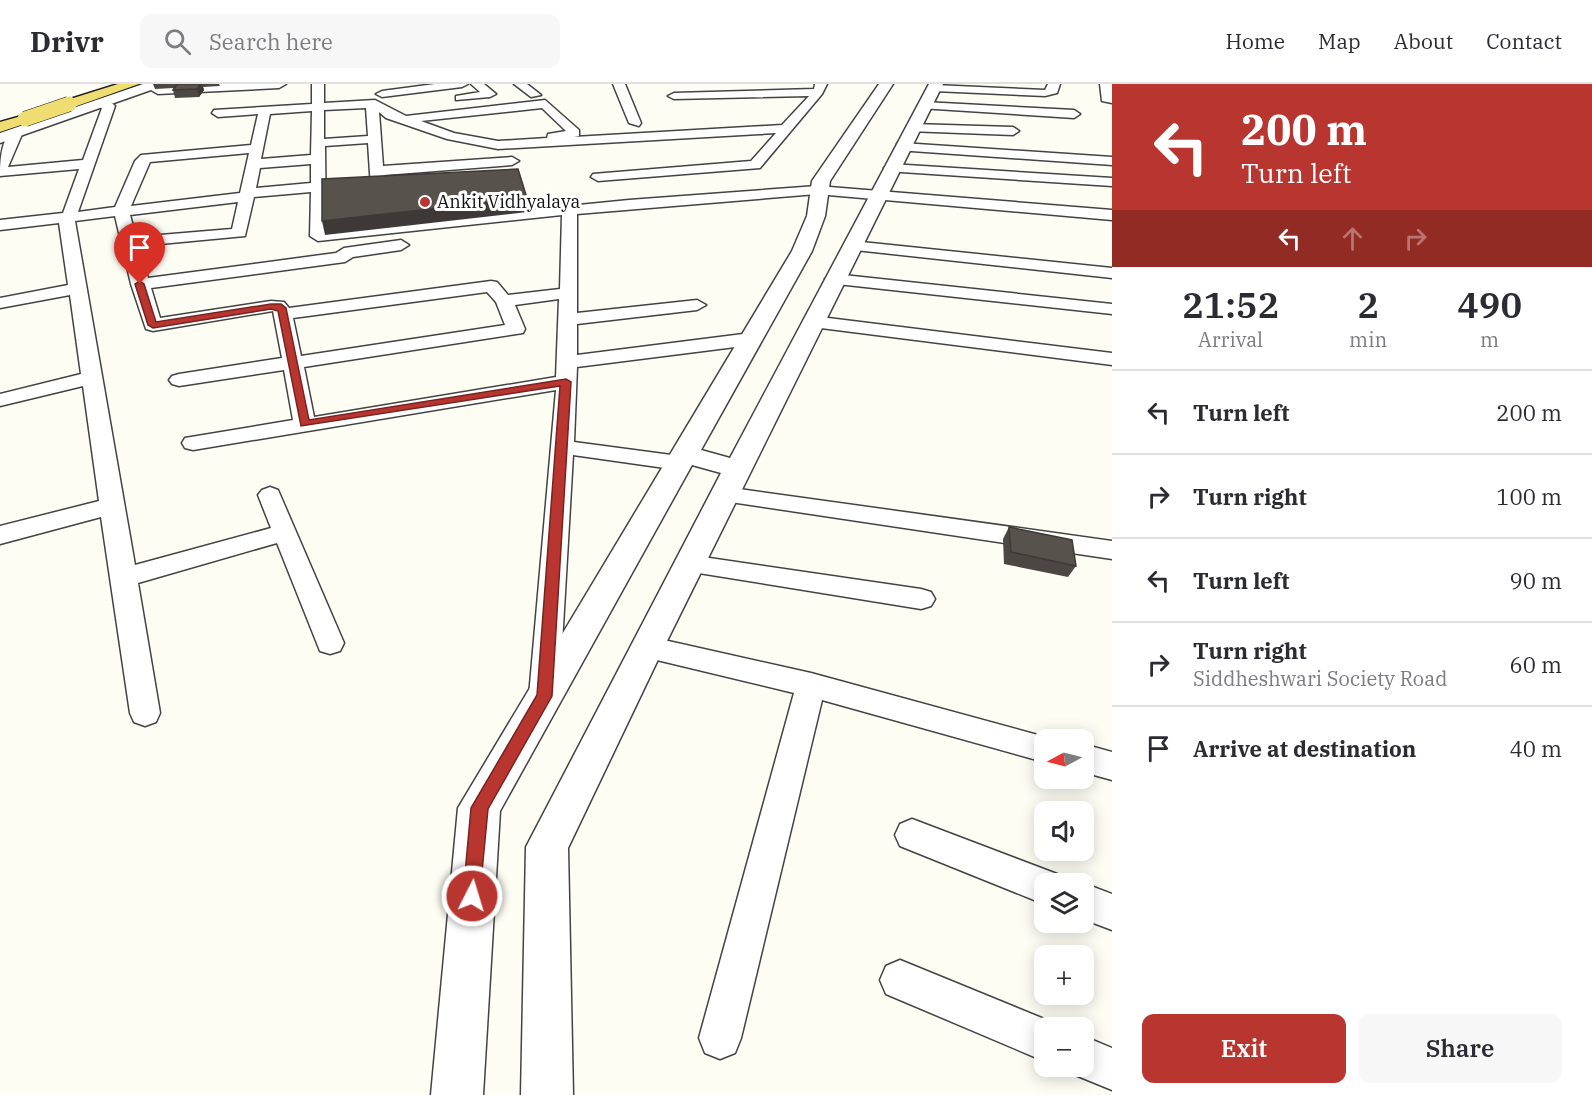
<!DOCTYPE html>
<meta charset="utf-8">
<style>
:root{--surface:#fff;--page:#f7f7f7;--text:#2b2b33;--muted:#7c7c81;--line:#e1e1e2;--accent:#b8362f}
body{margin:0;font-family:"IBM Plex Serif",serif;background:var(--page);color:var(--text);height:100vh;display:flex;flex-direction:column;font-size:22px;white-space:nowrap}
*{box-sizing:border-box;margin:0}
p{font-size:20px;color:var(--muted)}
.icon{flex:none;width:33px;height:33px;fill:none;stroke:currentColor;stroke-width:2;stroke-linecap:round;stroke-linejoin:round}
.map{position:relative;flex:1;overflow:hidden}
.details{display:flex;flex-direction:column;background:var(--surface);width:480px}
.details>*{flex:none}
.top-card{background:#b8362f;color:#fff;overflow:hidden}
.needle{width:39px;rotate:263deg}
.controls{position:absolute;left:1034px;top:645px;display:grid;gap:12px}
.controls a{display:grid;place-items:center;width:60px;height:60px;border-radius:12px;background:var(--surface);box-shadow:0 3px 15px #0003;font-size:30px}
.pin{position:absolute;display:grid;place-items:center;width:51px;height:51px;color:#fff;margin:-62px -26px;border-radius:50% 50% 50% 0;rotate:-45deg;box-shadow:0 0 6px #0007}
.pin .icon{rotate:45deg}
.me{position:absolute;width:66px;margin:-33px;rotate:5deg;stroke-linejoin:round;filter:drop-shadow(0 0 4px #0008)}
.turn{display:flex;align-items:center;gap:21px;height:126px;padding:0 30px;font-size:27px}
.turn .icon{width:78px;height:78px;stroke-width:2.5}
.turn b{display:block;font-size:42px;line-height:51px}
.lanes{display:flex;align-items:center;height:57px;padding:0 30px;background:#0003;justify-content:center;gap:30px;direction:ltr}
.lanes .off{opacity:.35}
.eta{display:flex;justify-content:space-evenly;align-items:center;height:102px;text-align:center}
.eta b{font-size:36px;font-weight:600;line-height:42px}
.button{display:flex;gap:12px;margin-top:auto;padding:12px 30px}
.button a{flex:1;height:69px;border-radius:12px;background:var(--accent);color:#fff;font-size:24px;font-weight:600;line-height:69px;text-align:center}
.button a+a{background:var(--page);color:var(--text)}
ul{padding:0;list-style:none}
li{display:flex;align-items:center;gap:18px;height:84px;padding:0 30px;border-top:2px solid var(--line)}
li div{flex:1}
li b{display:block;font-size:22px}
li em{font-style:normal}
header{display:flex;align-items:center;gap:36px;box-sizing:border-box;height:84px;padding:0 30px;background:var(--surface);border-bottom:2px solid var(--line)}
header strong{font-size:28px}
nav{display:flex;gap:33px;margin-inline-start:auto;font-size:21px}
.search{width:420px;height:54px;background:var(--page);display:flex;align-items:center;gap:15px;box-sizing:border-box;padding:0 21px;border-radius:12px;color:var(--muted);font-size:22px}
main{display:flex;flex:1;min-height:0}
.map>svg:first-child{display:block}
.lines{fill:none;stroke-linecap:round;stroke-linejoin:round}
.minor-casing{stroke:#434343;stroke-width:3}
.tertiary-casing{stroke:#434343;stroke-width:3}
.primary-casing{stroke:#212121;stroke-width:3}
.minor{fill:#fff;fill-rule:evenodd}
.tertiary{fill:#fff;fill-rule:evenodd}
.primary{fill:#f0dd72;fill-rule:evenodd}
.primary-bridge-casing{stroke:#212121;stroke-width:16;stroke-linecap:butt}
.primary-bridge{stroke:#f0dd72;stroke-width:15}
.wall{fill:#4c4742}
.shaded-wall{fill:#3e3936}
.building{fill:#58524d;stroke:#3e3936;stroke-width:1.5}
.route{fill:#b8362f;stroke:#78231f;stroke-width:1.5}
.poi-dot{fill:#b8362f;stroke:#fff;stroke-width:2}
.labels{text-anchor:middle;stroke-width:6;stroke-linejoin:round;paint-order:stroke}
.far-poi-label{font-size:18px;fill:#101010;stroke:#fff;text-anchor:start}
</style>
<header>
<strong>Drivr</strong>
<div class="search"><svg class="icon" aria-label="search" viewBox="0 0 24 24"><circle cx="10" cy="10" r="6"/><path d="M15 15l6 6"/></svg>Search here</div>
<nav><a>Home</a><a>Map</a><a>About</a><a>Contact</a></nav>
</header>
<main>
<div class="map">
<svg width="1112" height="1011" viewBox="0 0 1112 1011">
<rect width="100%" height="100%" fill="#fefdf4"/>
<g class="lines">
<defs>
<g id="minor">
<path d="M312,0H324V19L375,16L406,32L545,16L579,46V52L574,53L782,41L809,12L674,15L668,12L674,9L814,5L815,0H827L822,10L760,84L598,97L591,93L593,90L751,77L776,49L498,65L447,55L386,34L379,28L383,82L512,73L519,77L512,81L384,91L385,104L378,108L371,104L368,59L325,62L326,146L629,116L817,102L1112,126V136L817,110L577,130V229L697,216L706,221L697,226L577,240V271L751,249L761,255L751,261L577,283L574,358L679,372L687,374L691,379L687,384L679,386L573,371L559,612L555,621L544,624L533,621L529,612L556,306L193,366L185,364L182,359L185,354L293,336L284,286L179,302L172,300L169,296L172,292L179,290L282,274L273,227L153,247L146,245L131,200L115,132L75,137L135,481L271,444L258,411L262,406L270,403L278,406L344,559L340,567L330,570L320,567L277,459L138,499L160,629L156,638L145,642L134,638L130,629L101,433L0,460V442L99,417L83,302L0,322V310L81,290L70,211L0,224V214L68,201L59,139L0,146V136L63,129L79,85L0,92C0,78 1,49 17,44L23,48L8,83L83,76L102,24L91,19L97,16L113,20L115,22L78,128L115,123L135,77L141,71L251,61L258,30L218,33L212,29L214,26L312,20ZM366,24L368,52L324,55V26ZM542,24L566,47L548,50L547,54L498,57L454,49L421,37ZM312,27L311,71L261,75L270,30ZM249,69L240,109L131,122L150,78ZM311,80V99L256,104L260,84ZM311,108L310,152L318,157L562,131L560,205L508,211L497,198L491,197L289,224L284,218L271,217L160,234L151,204L345,178L353,173L401,166L409,161L401,156L344,164L336,169L148,194L139,162L245,152L254,113ZM238,118L232,145L136,153L130,131ZM487,208L496,218L505,241L301,272L293,234ZM559,215L556,293L314,333L304,283L523,249L525,245L515,221Z"/>
<path d="M435,0H468L462,3L382,13L376,10L382,7Z"/>
<path d="M471,0H484L496,10L490,13L456,16V12L480,8Z"/>
<path d="M514,0H527L541,11L531,13Z"/>
<path d="M613,0H625L641,39L639,42L629,39Z"/>
<path d="M1048,0H1060L1057,9L1045,12L934,7L928,4L934,1L1045,6Z"/>
<path d="M1100,0H1112V19L1102,17Z"/>
<path d="M924,18L1074,26L1080,30L1074,34L920,24V20Z"/>
<path d="M912,40L1013,43L1019,47L1013,51L908,47L906,44Z"/>
<path d="M902,59L1112,73V81L897,66V60Z"/>
<path d="M891,80L1112,94V102L886,87L884,84Z"/>
<path d="M852,157L1112,184V194L846,165L844,162Z"/>
<path d="M834,190L1112,220V230L828,199L825,195Z"/>
<path d="M812,232L1112,269V281L805,242L803,238L805,234Z"/>
<path d="M725,403L1112,457V475L717,416L713,411L717,406Z"/>
<path d="M689,471L921,505L931,508L935,515L931,522L921,525L680,486L676,480L680,474Z"/>
<path d="M646,552L811,589L1056,656H1044V678L822,616L741,954L735,969L720,975L705,969L699,954L794,609L636,571L632,563L636,555Z"/>
<path d="M1083,660L1112,668V696L1083,688Z"/>
<path d="M912,735L1057,790L1061,800H1044V820L900,762L895,751L900,740Z"/>
<path d="M1083,799L1112,810V846L1083,835Z"/>
<path d="M900,876L1059,941V944H1044V977L886,910L880,896L886,882Z"/>
<path d="M1083,952L1112,964V1006L1068,988L1066,982H1083Z"/>
</g>
<g id="tertiary">
<path d="M143,0H286L279,4L158,10L151,6L0,59V49Z"/>
<path d="M879,0H893L830,97L825,132L812,167L701,366L730,374L929,0H943L664,563L568,764L573,1011H521L526,763L721,389L692,381L500,727L483,1011H431L458,724L792,167L807,132L812,97Z"/>
</g>
<g id="primary">
<path d="M118,0H139L74,23L69,24L62,20L64,17Z"/>
<path d="M25,31L32,35L30,38L0,48V38Z"/>
</g>
</defs>
<use href="#minor" class="minor-casing"/>
<use href="#tertiary" class="tertiary-casing"/>
<use href="#primary" class="primary-casing"/>
<use href="#minor" class="minor"/>
<use href="#tertiary" class="tertiary"/>
<use href="#primary" class="primary"/>
<defs>
<path id="primary-bridge" d="M25,35L69,20"/>
</defs>
<use href="#primary-bridge" class="primary-bridge-casing"/>
<use href="#primary-bridge" class="primary-bridge"/>
</g>
<g class="wall">
<path d="M153,0H219L220,2L203,3L204,6L199,13L175,14L173,6L174,4L155,5Z"/>
<path d="M1009,443L1076,482L1068,493L1004,480L1003,455Z"/>
</g>
<g class="shaded-wall">
<path d="M200,0H202L204,6L199,13L197,5Z"/>
<path d="M527,114V128L325,151L322,137Z"/>
</g>
<g class="building">
<path d="M177,0H200L197,5L173,6Z"/>
<path d="M518,85L527,114L322,137V95Z"/>
<path d="M1009,443L1072,456L1076,482L1011,468Z"/>
</g>
<path class="route" d="M140,197L144,200L156,238L271,220H281L286,224L309,336L566,295L571,298L552,612L488,725L479,819L472,821L466,819L463,812L471,724L537,611L560,302L301,342L278,227L271,225L153,244L148,241L135,200Z"/>
<circle class="poi-dot" cx="425" cy="118" r="6"/>
<g class="labels">
<g class="far-poi-label">
<text x="437" y="124">Ankit Vidhyalaya</text>
</g>
</g>
</svg>
<div class="controls">
<a><svg class="needle" viewBox="-14 -14 28 28"><path d="M0-13l5 13h-10z" fill="#e53935"/><path d="M0 13l5-13h-10z" fill="#7c7c81"/></svg></a>
<a><svg class="icon" aria-label="sound" viewBox="0 0 24 24"><path d="M4 9h4l5-4v14l-5-4H4zM17 9q2 3 0 6"/></svg></a>
<a><svg class="icon" aria-label="layers" viewBox="0 0 24 24"><path d="M12 4l9 5-9 5-9-5zM3 14l9 5 9-5"/></svg></a>
<a>+</a>
<a>−</a>
</div>
<div class="pin" style="left:140px;top:200px;background:#d93025"><svg class="icon" aria-label="arrive" viewBox="0 0 24 24"><path d="M6 21V4h12l-3 4 3 4H6"/></svg></div>
<svg class="me" style="left:472px;top:812px" viewBox="-20 -20 40 40"><circle r="17" fill="#b8362f" stroke="#fff" stroke-width="3"/><path d="M0-11L8 9 0 5-8 9z" fill="#fff"/></svg>
</div>
<section class="details">
<div class="top-card">
<div class="turn"><svg class="icon" aria-label="left" viewBox="0 0 24 24"><path d="M17 20v-9H6M10 6l-5 5 5 5"/></svg><div><b>200 m</b>Turn left</div></div>
<div class="lanes"><svg class="icon" aria-label="left" viewBox="0 0 24 24"><path d="M17 20v-9H6M10 6l-5 5 5 5"/></svg><svg class="icon off" aria-label="ahead" viewBox="0 0 24 24"><path d="M12 20V5M6 11l6-6 6 6"/></svg><svg class="icon off" aria-label="right" viewBox="0 0 24 24"><path d="M7 20v-9h11M14 6l5 5-5 5"/></svg></div>
</div>
<div class="eta">
<div><b>21:52</b><p>Arrival</p></div>
<div><b>2</b><p>min</p></div>
<div><b>490</b><p>m</p></div>
</div>
<ul>
<li><svg class="icon" aria-label="left" viewBox="0 0 24 24"><path d="M17 20v-9H6M10 6l-5 5 5 5"/></svg><div><b>Turn left</b></div><em>200 m</em></li>
<li><svg class="icon" aria-label="right" viewBox="0 0 24 24"><path d="M7 20v-9h11M14 6l5 5-5 5"/></svg><div><b>Turn right</b></div><em>100 m</em></li>
<li><svg class="icon" aria-label="left" viewBox="0 0 24 24"><path d="M17 20v-9H6M10 6l-5 5 5 5"/></svg><div><b>Turn left</b></div><em>90 m</em></li>
<li><svg class="icon" aria-label="right" viewBox="0 0 24 24"><path d="M7 20v-9h11M14 6l5 5-5 5"/></svg><div><b>Turn right</b><p>Siddheshwari Society Road</p></div><em>60 m</em></li>
<li><svg class="icon" aria-label="arrive" viewBox="0 0 24 24"><path d="M6 21V4h12l-3 4 3 4H6"/></svg><div><b>Arrive at destination</b></div><em>40 m</em></li>
</ul>
<div class="button"><a>Exit</a><a>Share</a></div>
</section>
</main>
